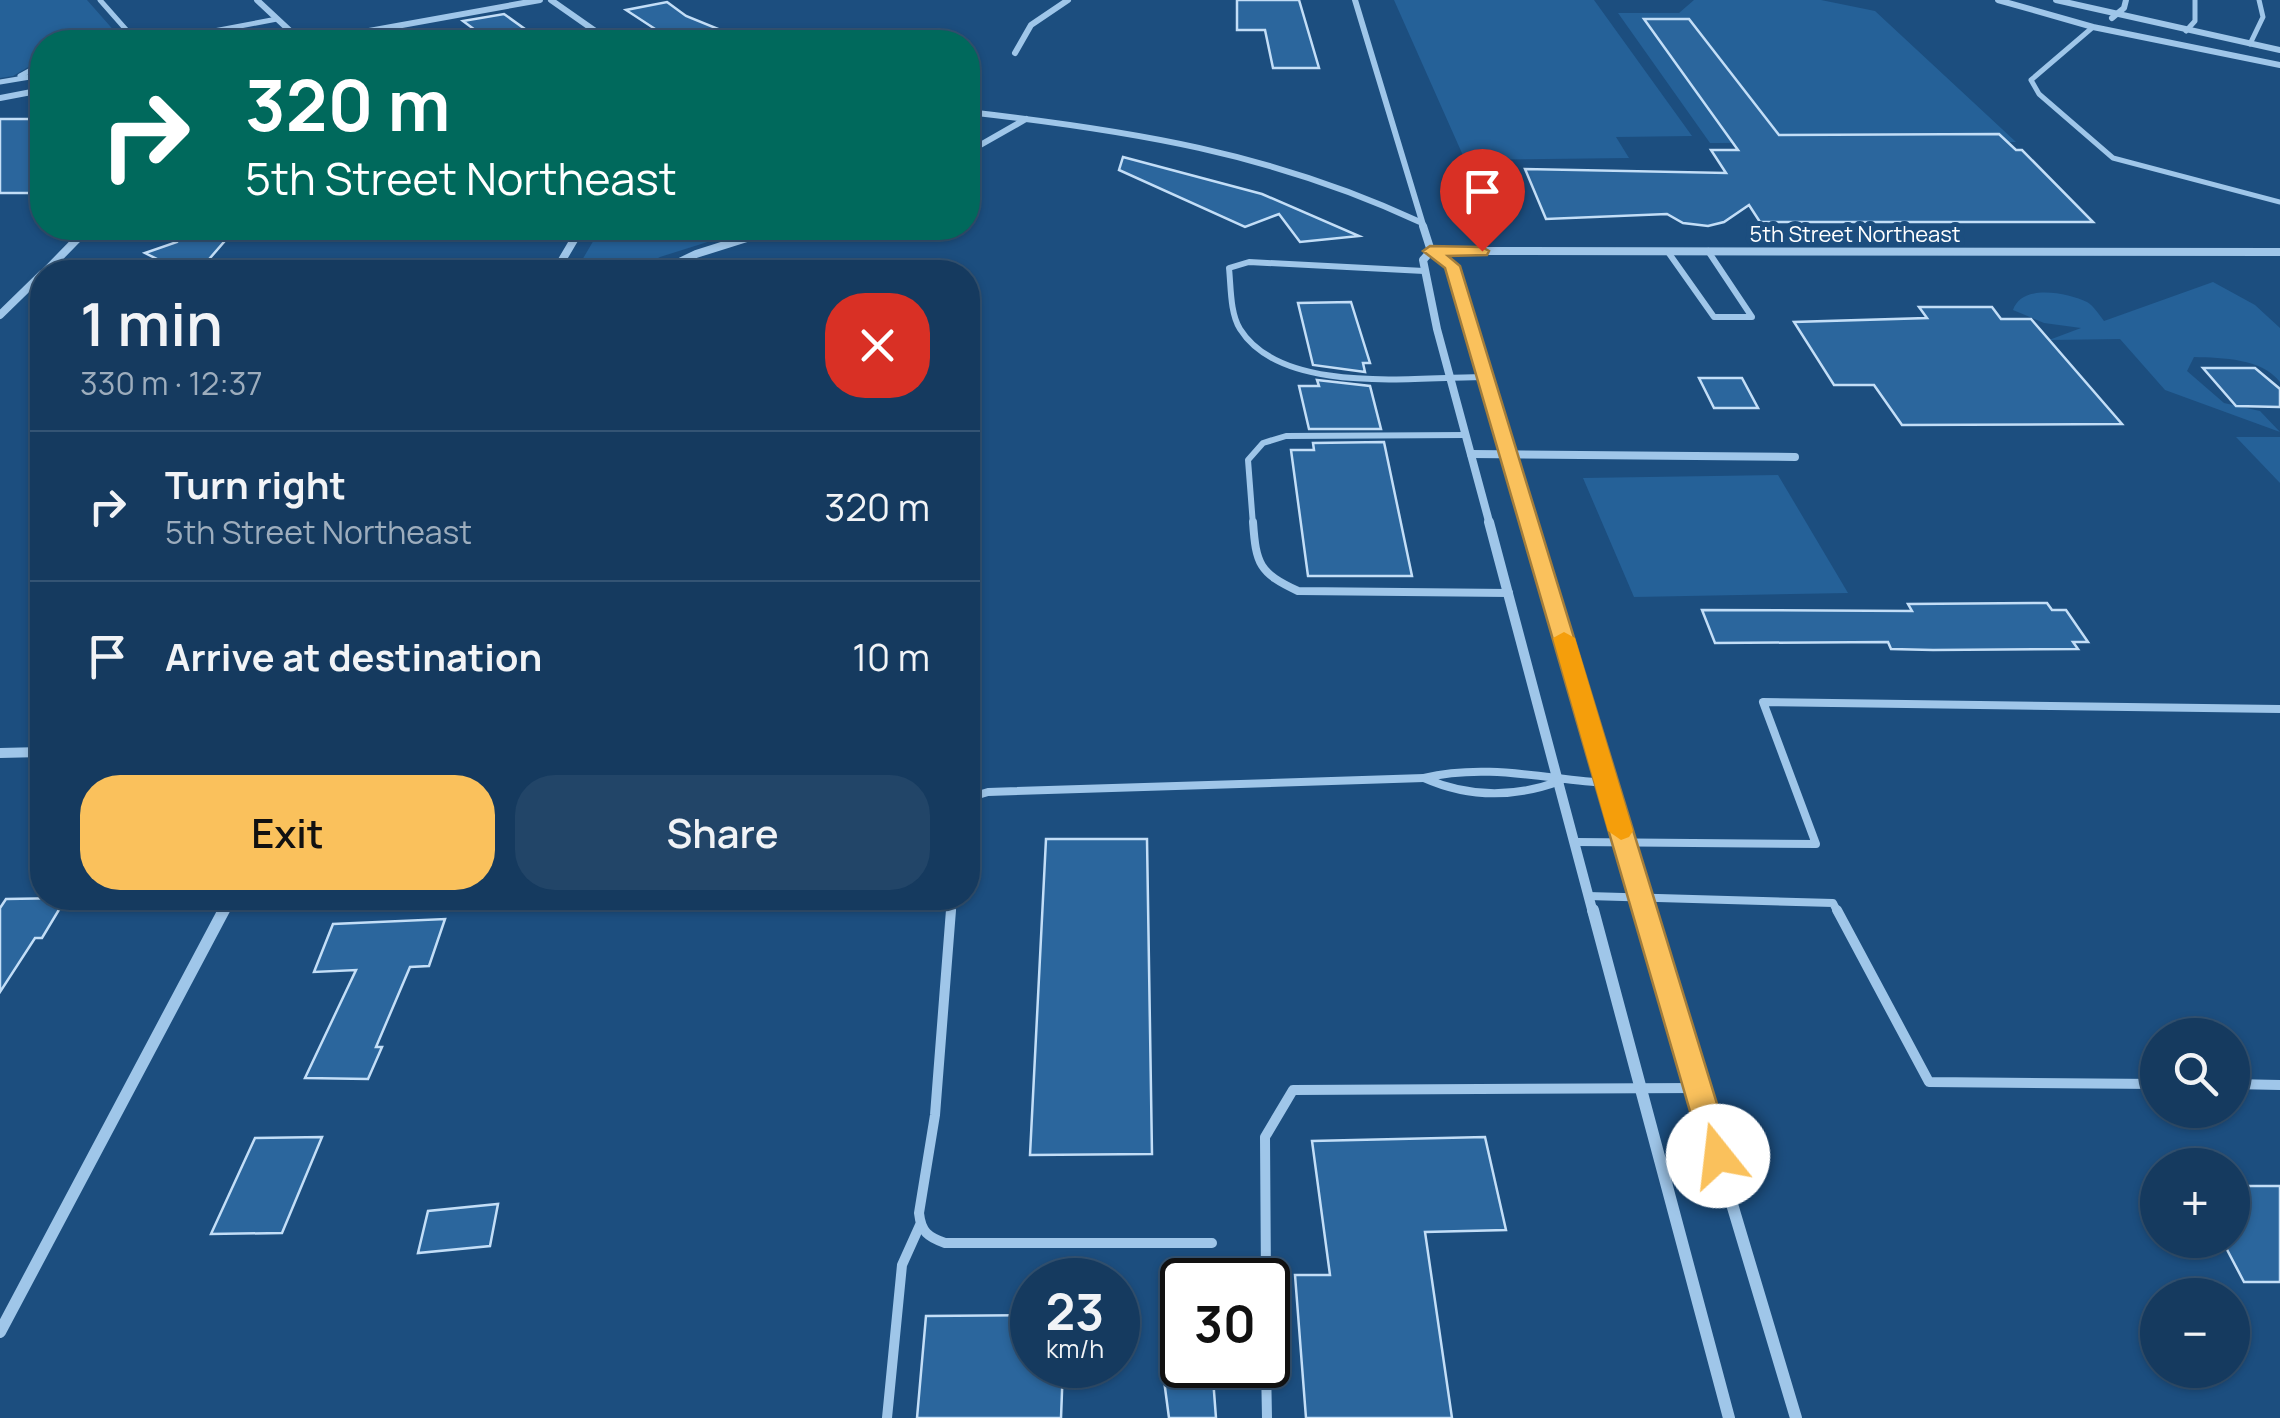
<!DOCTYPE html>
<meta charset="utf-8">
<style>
:root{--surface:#153a5f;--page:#224568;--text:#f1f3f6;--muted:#9dadbd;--line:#345474;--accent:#fac15c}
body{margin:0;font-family:Manrope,sans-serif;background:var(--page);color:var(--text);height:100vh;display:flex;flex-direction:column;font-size:38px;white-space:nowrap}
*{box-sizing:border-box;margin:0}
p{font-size:32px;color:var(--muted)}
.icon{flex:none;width:55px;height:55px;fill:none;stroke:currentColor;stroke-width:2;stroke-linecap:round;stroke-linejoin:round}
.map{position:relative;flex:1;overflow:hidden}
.drawer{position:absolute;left:30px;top:260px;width:950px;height:650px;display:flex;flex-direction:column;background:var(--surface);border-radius:40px;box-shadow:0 2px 8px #0004,0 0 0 2px var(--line)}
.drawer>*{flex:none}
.guide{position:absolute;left:30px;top:30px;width:950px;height:210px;border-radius:40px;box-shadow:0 2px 8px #0004,0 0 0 2px var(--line);background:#00695c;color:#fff;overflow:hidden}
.controls{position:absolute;left:2140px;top:1018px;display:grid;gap:20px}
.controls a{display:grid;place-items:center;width:110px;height:110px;border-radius:50%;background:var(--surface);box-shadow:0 2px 8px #0004,0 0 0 2px var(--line);font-size:50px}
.speed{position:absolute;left:1010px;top:1258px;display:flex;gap:20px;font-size:50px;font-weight:700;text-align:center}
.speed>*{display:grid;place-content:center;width:130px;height:130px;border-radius:50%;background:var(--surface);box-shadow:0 2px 8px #0004,0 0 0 2px var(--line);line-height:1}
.speed small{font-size:25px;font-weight:400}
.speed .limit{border:5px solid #111;border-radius:15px;background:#fff;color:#111}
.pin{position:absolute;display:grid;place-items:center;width:85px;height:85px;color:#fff;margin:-102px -42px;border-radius:50% 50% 50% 0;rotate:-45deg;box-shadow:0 0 10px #0007}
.pin .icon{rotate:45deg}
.me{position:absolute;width:110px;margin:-55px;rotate:344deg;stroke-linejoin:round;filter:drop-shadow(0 0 8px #0008)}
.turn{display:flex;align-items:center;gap:35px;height:210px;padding:0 50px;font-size:45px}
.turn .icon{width:130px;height:130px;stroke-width:2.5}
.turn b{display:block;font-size:70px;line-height:85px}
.round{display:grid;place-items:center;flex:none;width:105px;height:105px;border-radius:40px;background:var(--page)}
.head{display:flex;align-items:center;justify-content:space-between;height:170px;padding:0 50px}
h1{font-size:60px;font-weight:600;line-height:75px}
.button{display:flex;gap:20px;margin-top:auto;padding:20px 50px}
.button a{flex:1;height:115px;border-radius:40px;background:var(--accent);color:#111;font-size:40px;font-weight:600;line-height:115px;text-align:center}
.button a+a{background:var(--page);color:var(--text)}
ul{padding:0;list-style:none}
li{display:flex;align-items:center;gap:30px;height:150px;padding:0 50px;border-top:2px solid var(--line)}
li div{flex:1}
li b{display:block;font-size:38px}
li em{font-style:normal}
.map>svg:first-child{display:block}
.green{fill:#256198}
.building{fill:#2b669d;stroke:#c3def7;stroke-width:2.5}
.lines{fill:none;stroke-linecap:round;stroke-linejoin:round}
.service-far3{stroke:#9fc6e9;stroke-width:5}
.service-far2{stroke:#9fc6e9;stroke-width:6}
.service-far1{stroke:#9fc6e9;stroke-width:8}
.service{stroke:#9fc6e9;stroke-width:10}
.minor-far3{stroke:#9fc6e9;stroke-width:6}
.minor-far2{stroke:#9fc6e9;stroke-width:8}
.minor-far1{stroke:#9fc6e9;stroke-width:10}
.minor{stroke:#9fc6e9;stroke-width:12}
.route{fill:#fac15c;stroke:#a27d3c;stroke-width:2.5}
.slow{fill:#f59e0b}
.labels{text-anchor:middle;stroke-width:10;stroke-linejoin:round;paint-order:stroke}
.far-street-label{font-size:22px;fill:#fff;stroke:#1c4e7f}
</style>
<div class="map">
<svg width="2280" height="1418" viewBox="0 0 2280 1418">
<rect width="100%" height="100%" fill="#1c4e7f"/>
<g class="green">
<path d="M0,0H87L124,42H42V59L13,76L0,78Z"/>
<path d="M1394,0H1594L1692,136L1616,137L1629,158L1465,160Z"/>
<path d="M1694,0H1821L1875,11L2016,142L1710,143L1618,13H1679Z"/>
<path d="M601,228H752L660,257L631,272H575Z"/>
<path d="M2213,282L2255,305L2280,328V382C2261,358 2223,358 2194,357L2187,371L2224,403L2260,411L2280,432L2165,390L2120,339L2049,340L2081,328L2044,323L2013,310C2022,283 2068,293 2087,302C2093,305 2100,316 2104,321Z"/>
<path d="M2236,437H2280V483Z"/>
<path d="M1778,475L1848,593L1634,597L1583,478Z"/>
</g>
<g class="building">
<path d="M1237,0H1299L1319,68H1273L1265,30H1237Z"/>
<path d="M667,2L686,16L750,42H675L626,10Z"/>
<path d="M504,14L543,42H491L463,21Z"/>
<path d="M1644,19H1689L1779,135L1999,134L2016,150H2022L2093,222H1760L1749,205L1724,222L1708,226L1683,223L1667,214L1546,219L1525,169L1726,173L1711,150H1738Z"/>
<rect x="0" y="119" width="42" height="74"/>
<path d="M1123,157L1262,194L1359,236L1300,242L1279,214L1245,227L1119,170Z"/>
<path d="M190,228H236L198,272H183L145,253L177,242Z"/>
<path d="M1351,302L1370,363H1363L1365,372L1313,365L1298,303Z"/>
<path d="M1919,307H1992L2001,319H2031L2122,424L1902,425L1874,385H1834L1794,322L1927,318Z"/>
<path d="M2203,368H2255L2280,389V407L2236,406Z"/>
<path d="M1699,378H1742L1758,408H1714Z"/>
<path d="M1317,380L1370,386L1381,429H1309L1299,386H1319Z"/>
<path d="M1384,442L1412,576H1308L1291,450H1314L1313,443Z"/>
<path d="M2047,603L2052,610H2066L2088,642H2073L2078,649L1933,650L1891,649L1888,642L1715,643L1702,610L1912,611L1908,604Z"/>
<path d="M1046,839H1147L1152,1154L1030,1155Z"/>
<path d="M66,898L42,938H35L0,992V908L6,899Z"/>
<path d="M445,919L429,966L410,967L376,1047H382L368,1079L305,1078L356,970L314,972L333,924Z"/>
<path d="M322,1137L282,1233L211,1234L255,1138Z"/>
<path d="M1485,1137L1506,1230L1425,1232L1452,1418H1306L1295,1275H1330L1312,1141Z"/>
<path d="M2232,1186H2280V1282H2244L2222,1240H2232Z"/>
<path d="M498,1204L490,1246L418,1253L428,1211Z"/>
<path d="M1032,1315V1365H1063L1061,1418H917L926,1316Z"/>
<path d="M1162,1365H1212L1216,1418H1169Z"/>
</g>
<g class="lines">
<g class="service-far3">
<path d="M100,0L137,42"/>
<path d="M2093,27L2031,80L2039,94L2113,158L2280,202"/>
<path d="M2186,31L2195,21V0"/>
<path d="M181,42L198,34L277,19"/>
<path d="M2250,44L2263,17L2259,0"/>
<path d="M20,76L42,64"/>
<path d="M0,82L42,75"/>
</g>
<g class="service-far2">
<path d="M1668,252L1714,317H1752L1708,251"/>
<path d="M1424,271L1249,262L1229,268C1231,287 1230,313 1240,329C1282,396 1417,377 1484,377"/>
<path d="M1253,525L1248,460L1263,443L1286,436L1466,435"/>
</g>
<g class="service-far1">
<path d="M1253,522C1256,564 1259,573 1298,591L1509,593"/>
<path d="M1560,781C1514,798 1469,798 1424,778C1486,763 1545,779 1607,783"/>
<path d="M968,798L988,792L1424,778"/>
<path d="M1576,842L1816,844L1763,702L2280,709"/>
<path d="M1588,896L1833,903L1838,913"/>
<path d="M951,913L952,898"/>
</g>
<g class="service">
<path d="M951,910L935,1115L919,1213C921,1232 928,1237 945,1243H1212"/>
<path d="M1837,910L1929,1082L2158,1084"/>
<path d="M2232,1084L2280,1085"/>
<path d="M1266,1280L1265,1137L1293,1090L1698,1088"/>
<path d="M1266,1365L1267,1418"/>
<path d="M887,1418L902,1265L920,1225"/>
</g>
<g class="minor-far3">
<path d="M257,0L302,42"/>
<path d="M551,0L611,42"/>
<path d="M1355,0L1424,228"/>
<path d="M1998,0L2093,27L2280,65"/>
<path d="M2056,0L2280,50"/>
<path d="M2112,18L2124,8L2126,0"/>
<path d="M308,42L540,0"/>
<path d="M1015,53L1031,25L1068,0"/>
<path d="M0,98L42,90"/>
<path d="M968,112C1128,130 1273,153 1420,222"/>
<path d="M968,152L1026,119"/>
</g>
<g class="minor-far2">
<path d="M1423,226L1431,251L1452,266L1529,525"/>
<path d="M1431,251L1423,260L1437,329L1490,525"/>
<path d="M1432,251L2280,252"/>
<path d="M45,272L88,228"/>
<path d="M555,272L581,228"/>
<path d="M659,272L696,254L778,228"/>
<path d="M0,315L42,274"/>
<path d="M1471,454L1795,457"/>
</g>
<g class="minor-far1">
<path d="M1489,522L1593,913"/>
<path d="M1529,522L1645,913"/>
<path d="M0,753L42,752"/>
<path d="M222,913L230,898"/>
</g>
<g class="minor">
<path d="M1593,910L1729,1418"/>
<path d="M1644,910L1796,1418"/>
<path d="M0,1332L224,910"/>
</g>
</g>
<path class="route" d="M1482,247L1489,251L1487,255L1448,256L1460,266L1733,1156L1729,1164L1718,1168L1707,1164L1703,1156L1445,268L1423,251L1430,246Z"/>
<path class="slow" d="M1564,632L1575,638L1633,831L1629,837L1621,840L1608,831L1553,638Z"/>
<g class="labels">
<g class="far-street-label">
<text x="1855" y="242">5th Street Northeast</text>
</g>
</g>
</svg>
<div class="controls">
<a><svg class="icon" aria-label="search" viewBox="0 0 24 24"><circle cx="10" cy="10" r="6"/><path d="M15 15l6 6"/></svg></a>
<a>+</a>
<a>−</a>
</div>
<div class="speed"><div>23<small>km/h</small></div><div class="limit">30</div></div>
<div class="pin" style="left:1482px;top:251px;background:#d93025"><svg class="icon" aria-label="arrive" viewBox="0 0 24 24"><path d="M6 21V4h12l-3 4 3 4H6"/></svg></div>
<svg class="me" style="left:1718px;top:1156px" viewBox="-20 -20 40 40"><circle r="19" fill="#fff"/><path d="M0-13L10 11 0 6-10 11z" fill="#fac15c"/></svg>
<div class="guide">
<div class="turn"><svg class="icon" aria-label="right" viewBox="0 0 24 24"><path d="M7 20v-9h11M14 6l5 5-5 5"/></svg><div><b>320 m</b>5th Street Northeast</div></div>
</div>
<section class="drawer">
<div class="head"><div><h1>1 min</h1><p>330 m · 12:37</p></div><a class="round" style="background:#d93025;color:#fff"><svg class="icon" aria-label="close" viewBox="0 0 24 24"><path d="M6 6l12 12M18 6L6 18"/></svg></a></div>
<ul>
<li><svg class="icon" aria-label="right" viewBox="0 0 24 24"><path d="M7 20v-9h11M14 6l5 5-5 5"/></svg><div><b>Turn right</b><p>5th Street Northeast</p></div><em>320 m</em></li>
<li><svg class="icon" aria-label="arrive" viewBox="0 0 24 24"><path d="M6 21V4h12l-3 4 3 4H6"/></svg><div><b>Arrive at destination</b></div><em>10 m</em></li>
</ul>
<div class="button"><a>Exit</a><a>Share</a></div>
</section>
</div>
